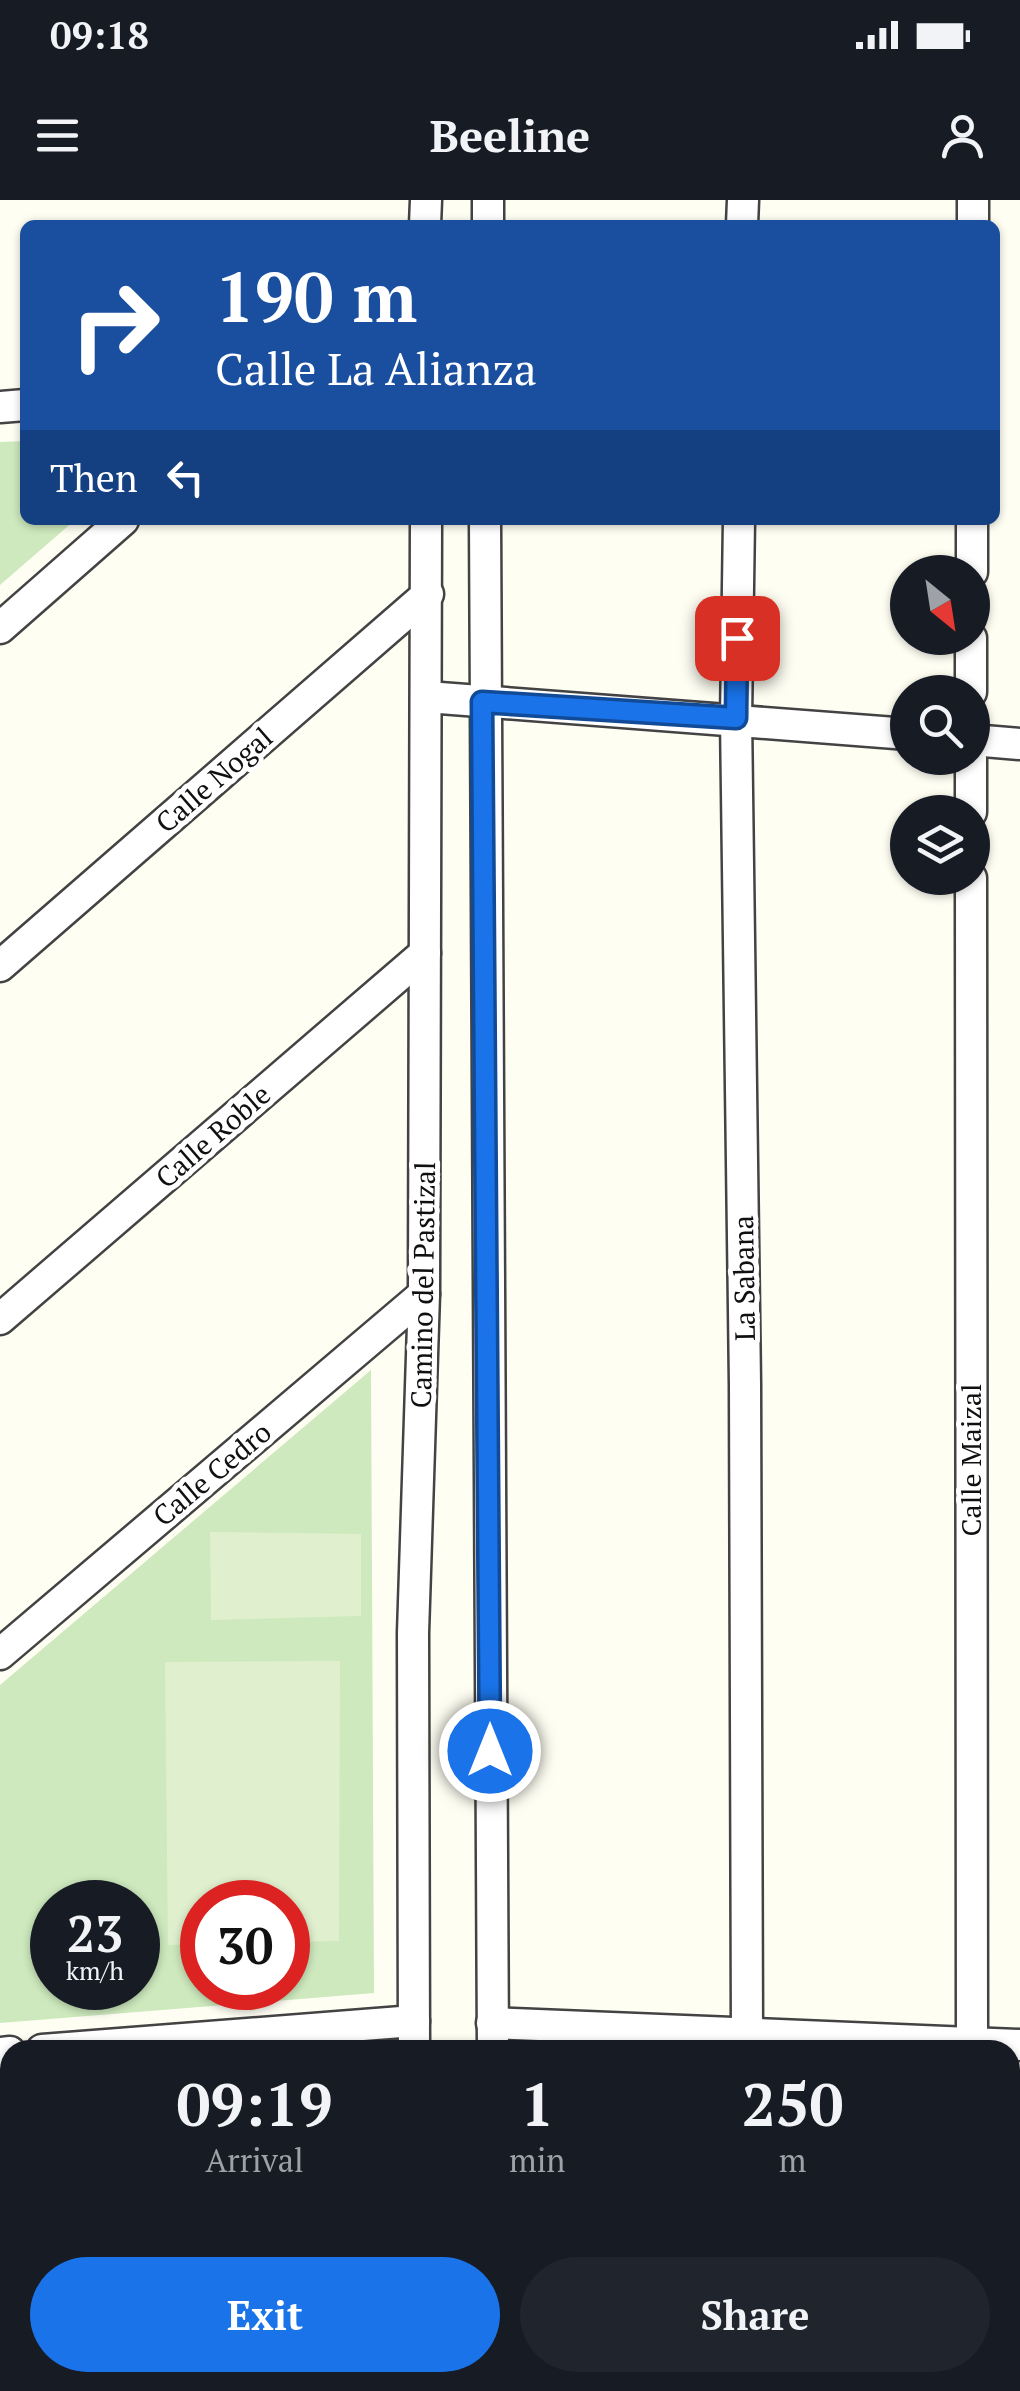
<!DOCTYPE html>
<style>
:root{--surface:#171b24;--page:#20242c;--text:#f1f3f6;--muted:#9ea1a6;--accent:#1a73e8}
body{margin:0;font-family:"PT Serif",serif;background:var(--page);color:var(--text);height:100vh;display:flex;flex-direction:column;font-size:38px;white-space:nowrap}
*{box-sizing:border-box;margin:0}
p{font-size:32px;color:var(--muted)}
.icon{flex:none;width:55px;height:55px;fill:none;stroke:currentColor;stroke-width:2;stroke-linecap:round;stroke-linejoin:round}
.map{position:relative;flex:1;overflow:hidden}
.sheet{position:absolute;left:0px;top:1840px;width:1020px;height:352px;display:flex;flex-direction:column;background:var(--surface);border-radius:30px 30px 0 0;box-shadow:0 2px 8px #0004}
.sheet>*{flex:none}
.hud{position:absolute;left:20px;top:20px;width:980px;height:305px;border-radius:15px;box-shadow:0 2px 8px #0004;background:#1a4fa0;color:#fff;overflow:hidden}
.needle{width:65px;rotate:150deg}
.buttons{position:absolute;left:890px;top:355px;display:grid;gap:20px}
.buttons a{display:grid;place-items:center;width:100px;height:100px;border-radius:50%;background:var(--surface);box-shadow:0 2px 8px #0004;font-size:50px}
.speed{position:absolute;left:30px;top:1680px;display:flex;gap:20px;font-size:50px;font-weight:700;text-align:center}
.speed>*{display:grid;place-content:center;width:130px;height:130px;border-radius:50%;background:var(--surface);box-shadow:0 2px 8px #0004;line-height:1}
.speed small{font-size:25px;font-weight:400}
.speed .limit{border:15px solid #d22;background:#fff;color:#111}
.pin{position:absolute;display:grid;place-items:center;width:85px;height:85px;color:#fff;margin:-42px;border-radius:20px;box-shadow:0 5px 15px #0006}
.me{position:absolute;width:110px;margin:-55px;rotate:0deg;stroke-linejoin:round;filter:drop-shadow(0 0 8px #0008)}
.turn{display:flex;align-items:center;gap:35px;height:210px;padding:0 30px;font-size:45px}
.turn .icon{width:130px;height:130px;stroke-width:2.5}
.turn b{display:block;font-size:70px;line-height:85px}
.then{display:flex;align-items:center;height:95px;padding:0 30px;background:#0003;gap:20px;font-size:38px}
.eta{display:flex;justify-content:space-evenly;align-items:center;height:170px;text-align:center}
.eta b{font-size:60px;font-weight:800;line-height:70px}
.cta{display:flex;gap:20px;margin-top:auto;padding:20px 30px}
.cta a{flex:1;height:115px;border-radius:60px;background:var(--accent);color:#fff;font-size:40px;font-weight:800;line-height:115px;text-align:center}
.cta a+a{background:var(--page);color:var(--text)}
.status{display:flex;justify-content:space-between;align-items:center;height:70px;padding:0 50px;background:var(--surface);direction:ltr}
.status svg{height:28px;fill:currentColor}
header{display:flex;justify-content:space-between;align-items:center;height:130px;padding:0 30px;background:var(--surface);font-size:45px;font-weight:800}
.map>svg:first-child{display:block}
.green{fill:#cde9bd;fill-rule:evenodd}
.pitch{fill:#e0f0ce}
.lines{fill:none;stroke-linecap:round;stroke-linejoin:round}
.street-casing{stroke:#434343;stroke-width:35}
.street{stroke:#fff;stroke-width:30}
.route-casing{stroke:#114b97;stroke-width:25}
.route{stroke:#1a73e8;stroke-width:18}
.labels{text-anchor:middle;stroke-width:10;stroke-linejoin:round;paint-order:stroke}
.street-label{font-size:28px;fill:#101010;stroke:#fff}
</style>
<div class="status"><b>09:18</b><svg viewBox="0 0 49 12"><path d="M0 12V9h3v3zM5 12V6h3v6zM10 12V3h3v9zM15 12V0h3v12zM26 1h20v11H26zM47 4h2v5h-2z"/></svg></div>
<header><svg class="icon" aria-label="menu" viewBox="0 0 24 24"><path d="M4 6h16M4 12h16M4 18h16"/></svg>Beeline<svg class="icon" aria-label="person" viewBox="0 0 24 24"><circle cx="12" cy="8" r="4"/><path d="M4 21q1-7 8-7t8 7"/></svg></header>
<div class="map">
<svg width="1020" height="2191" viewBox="0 0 1020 2191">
<rect width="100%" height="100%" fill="#fffef3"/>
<g class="green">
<path d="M25,241V320H75L0,385V242Z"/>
<path d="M371,1170L374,1793L0,1823V1485ZM52,1702H138V1788H52ZM202,1702H288V1788H202Z"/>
</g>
<g class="pitch">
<path d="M210,1332L361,1334V1416L211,1420Z"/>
<path d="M340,1461L339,1741L288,1742V1702H202V1744L168,1745L165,1462Z"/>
</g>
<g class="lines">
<defs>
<g id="street">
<path d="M425,25L426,0"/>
<path d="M488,25V0"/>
<path d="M742,25L743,0"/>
<path d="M973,25V0"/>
<path d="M0,207L25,205"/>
<path d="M485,320L493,1850"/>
<path d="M739,320L736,518L745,1184L747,1836"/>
<path d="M972,372V320"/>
<path d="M0,428L123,320"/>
<path d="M971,492V438"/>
<path d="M427,497L908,534"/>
<path d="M972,540L1020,544"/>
<path d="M971,612V558"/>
<path d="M971,678L972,1843"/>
<path d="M0,766L428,394"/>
<path d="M0,1119L425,753"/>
<path d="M0,1454L424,1094"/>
<path d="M492,1823L1020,1845"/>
<path d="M42,1850L414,1821"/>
<path d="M414,1850L413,1433L424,1094L426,320"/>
<path d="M0,1853L10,1852"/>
<path d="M0,2103L10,2102"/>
<path d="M415,2182V2191"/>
<path d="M501,2182V2191"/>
<path d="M792,2191V2182"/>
</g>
</defs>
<use href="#street" class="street-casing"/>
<use href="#street" class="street"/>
</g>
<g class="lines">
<defs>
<path id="route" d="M490,1551L482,502L736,518L737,438"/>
</defs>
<use href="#route" class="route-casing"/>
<use href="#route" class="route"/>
</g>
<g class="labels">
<g class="street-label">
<text transform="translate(214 580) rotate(-41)" y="10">Calle Nogal</text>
<text transform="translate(213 936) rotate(-41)" y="10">Calle Roble</text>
<text transform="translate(744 1078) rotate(-91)" y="10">La Sabana</text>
<text transform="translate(423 1085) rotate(-89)" y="10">Camino del Pastizal</text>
<text transform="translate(971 1260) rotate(-90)" y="10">Calle Maizal</text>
<text transform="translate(212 1274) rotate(-40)" y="10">Calle Cedro</text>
</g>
</g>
</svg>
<div class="buttons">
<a><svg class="needle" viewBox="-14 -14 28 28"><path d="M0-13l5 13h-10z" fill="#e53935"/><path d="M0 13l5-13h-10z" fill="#9ea1a6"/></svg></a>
<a><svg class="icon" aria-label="search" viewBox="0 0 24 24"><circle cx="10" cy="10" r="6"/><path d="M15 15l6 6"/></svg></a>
<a><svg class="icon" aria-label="layers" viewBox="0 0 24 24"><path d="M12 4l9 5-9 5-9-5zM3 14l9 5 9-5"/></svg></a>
</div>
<div class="speed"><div>23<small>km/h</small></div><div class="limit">30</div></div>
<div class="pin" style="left:737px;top:438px;background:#d93025"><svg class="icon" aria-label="arrive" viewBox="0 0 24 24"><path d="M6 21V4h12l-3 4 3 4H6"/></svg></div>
<svg class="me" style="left:490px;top:1551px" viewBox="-20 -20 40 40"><circle r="17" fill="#1a73e8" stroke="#fff" stroke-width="3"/><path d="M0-11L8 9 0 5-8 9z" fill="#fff"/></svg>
<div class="hud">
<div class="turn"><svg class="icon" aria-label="right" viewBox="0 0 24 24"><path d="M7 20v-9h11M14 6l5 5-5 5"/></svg><div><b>190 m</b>Calle La Alianza</div></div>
<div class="then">Then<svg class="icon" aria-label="left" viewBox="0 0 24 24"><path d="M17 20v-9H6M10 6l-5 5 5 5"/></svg></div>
</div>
<section class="sheet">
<div class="eta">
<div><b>09:19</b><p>Arrival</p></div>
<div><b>1</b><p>min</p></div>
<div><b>250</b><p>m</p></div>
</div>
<div class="cta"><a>Exit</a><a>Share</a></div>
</section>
</div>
